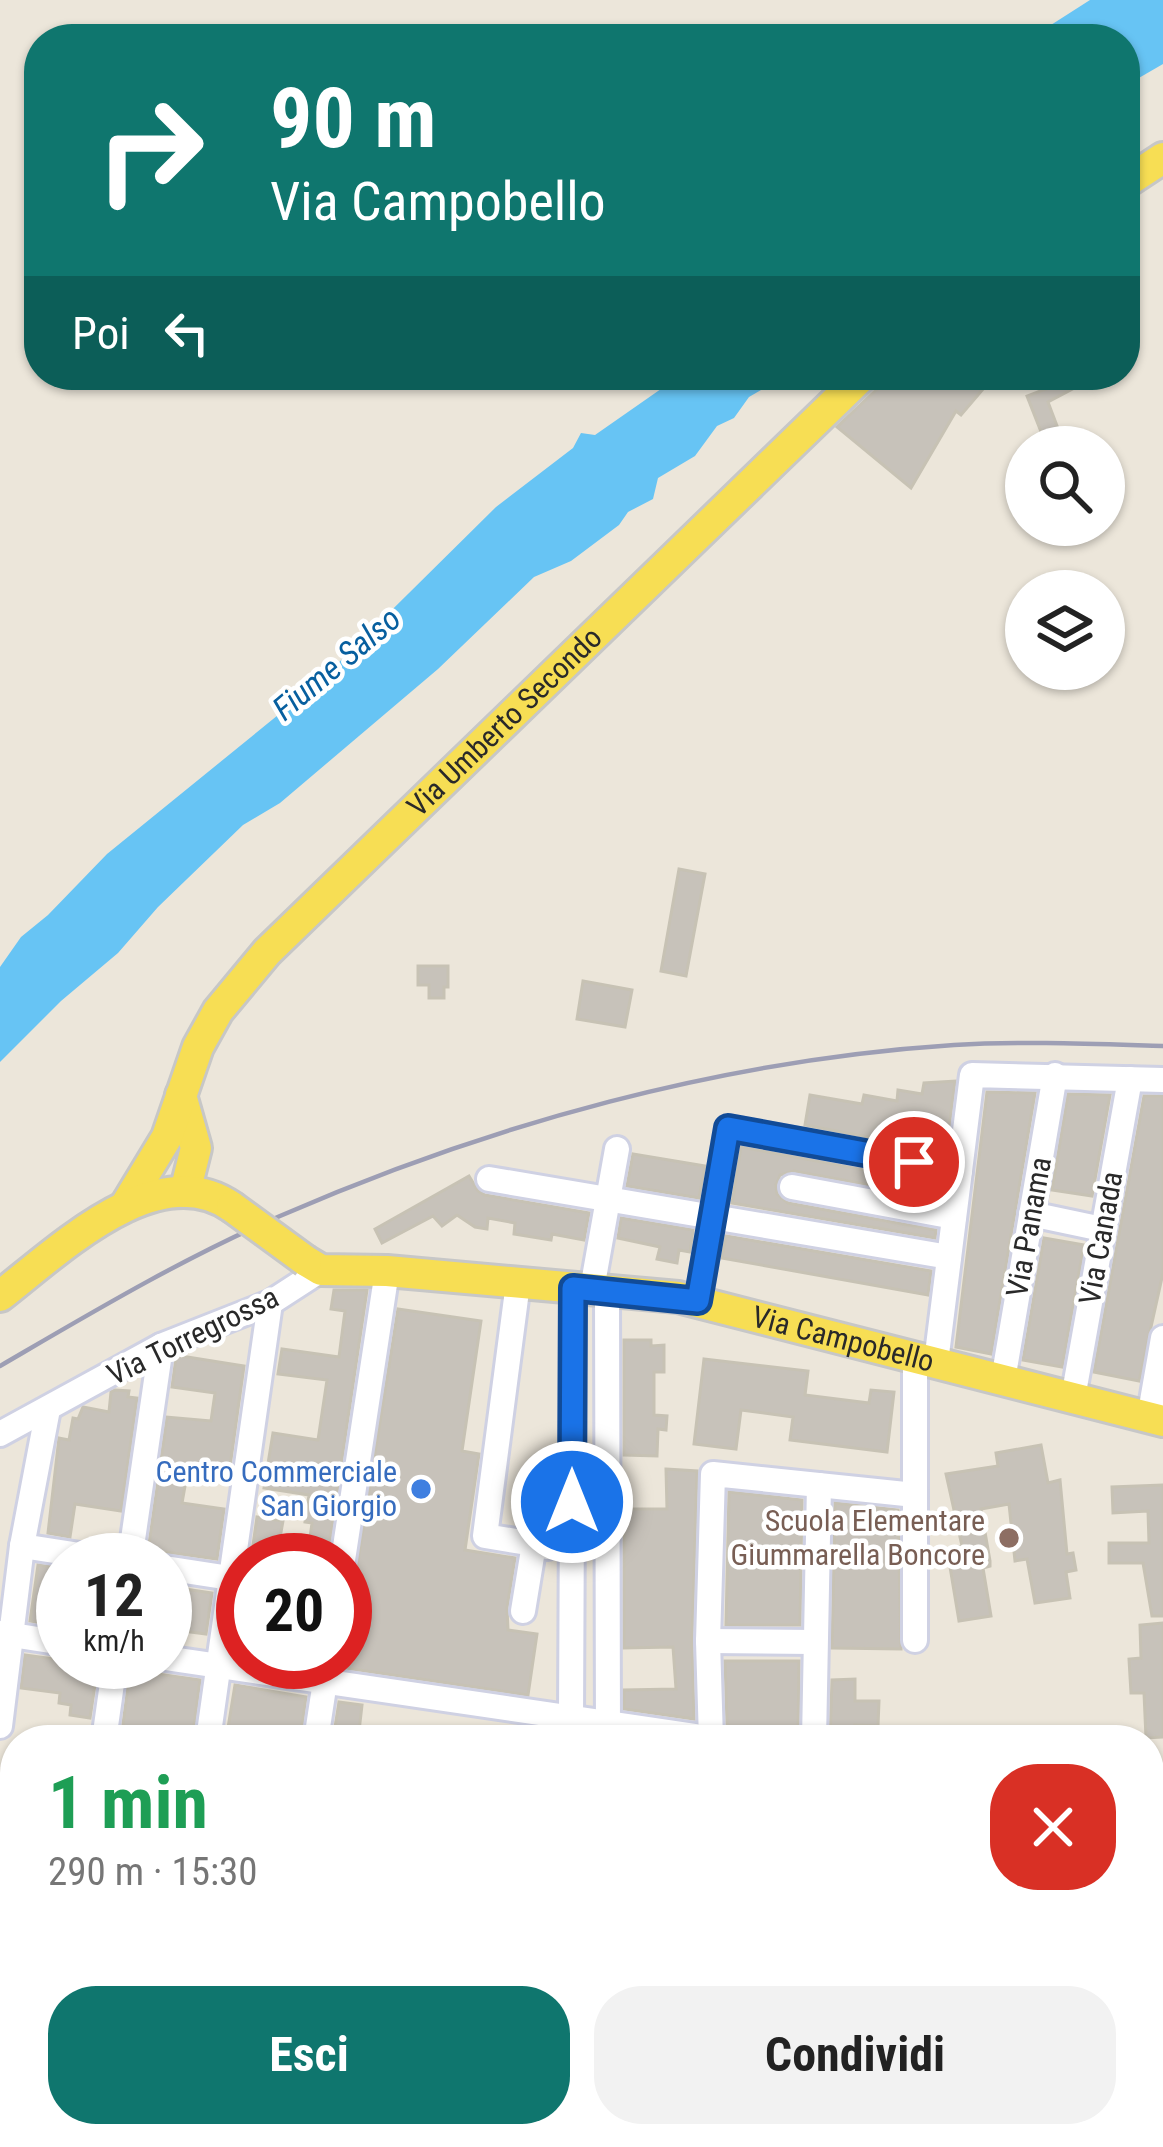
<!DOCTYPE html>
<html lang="it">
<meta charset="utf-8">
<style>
:root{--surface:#fff;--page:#f2f2f2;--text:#222;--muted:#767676;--accent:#0f766e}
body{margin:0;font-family:"Roboto Condensed",sans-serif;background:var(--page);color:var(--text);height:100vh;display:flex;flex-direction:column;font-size:45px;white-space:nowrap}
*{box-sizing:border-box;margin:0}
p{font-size:39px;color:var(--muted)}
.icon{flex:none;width:66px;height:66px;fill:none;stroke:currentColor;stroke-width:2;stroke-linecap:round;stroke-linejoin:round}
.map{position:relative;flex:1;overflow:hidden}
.sheet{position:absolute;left:0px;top:1725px;width:1164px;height:423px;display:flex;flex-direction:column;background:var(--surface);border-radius:48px 48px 0 0;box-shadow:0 3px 9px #0004}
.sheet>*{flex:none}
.hud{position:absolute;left:24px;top:24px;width:1116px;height:366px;border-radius:48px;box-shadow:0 3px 9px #0004;background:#0f766e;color:#fff;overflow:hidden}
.tools{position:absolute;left:1005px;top:426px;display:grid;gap:24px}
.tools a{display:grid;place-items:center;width:120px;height:120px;border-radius:50%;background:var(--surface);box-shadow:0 3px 9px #0004;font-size:60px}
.speed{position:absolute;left:36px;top:1533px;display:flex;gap:24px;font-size:60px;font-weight:700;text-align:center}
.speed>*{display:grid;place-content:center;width:156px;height:156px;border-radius:50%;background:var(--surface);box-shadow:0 3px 9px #0004;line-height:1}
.speed small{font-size:30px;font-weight:400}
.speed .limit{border:18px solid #d22;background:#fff;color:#111}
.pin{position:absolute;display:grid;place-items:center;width:102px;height:102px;color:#fff;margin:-51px;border:6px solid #fff;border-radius:50%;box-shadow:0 3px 12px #0007}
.me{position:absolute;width:132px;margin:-66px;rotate:0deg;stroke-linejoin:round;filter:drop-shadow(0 0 9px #0008)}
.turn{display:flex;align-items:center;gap:42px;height:252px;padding:0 48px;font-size:54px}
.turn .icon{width:156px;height:156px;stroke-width:2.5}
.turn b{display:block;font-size:84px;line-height:102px}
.then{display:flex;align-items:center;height:114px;padding:0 48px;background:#0003;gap:24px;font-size:45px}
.round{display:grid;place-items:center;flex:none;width:126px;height:126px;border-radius:48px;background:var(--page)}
.overview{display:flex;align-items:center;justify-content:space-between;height:204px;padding:0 48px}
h1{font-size:72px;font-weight:700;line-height:90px;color:#1e9e55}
.action{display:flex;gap:24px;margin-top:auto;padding:24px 48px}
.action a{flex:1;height:138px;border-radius:48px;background:var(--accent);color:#fff;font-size:48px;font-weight:700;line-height:138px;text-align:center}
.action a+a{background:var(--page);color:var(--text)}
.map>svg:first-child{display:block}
.water{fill:#67c4f4}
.building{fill:#c7c2ba;stroke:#c7c2b4;stroke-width:3}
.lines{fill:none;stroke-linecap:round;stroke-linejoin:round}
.minor-casing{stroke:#cfd1e3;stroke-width:30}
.major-casing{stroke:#c7c7c7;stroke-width:36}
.minor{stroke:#fff;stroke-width:24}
.major{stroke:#f7de54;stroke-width:30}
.rail{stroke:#9d9eb4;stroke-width:4.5}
.major-bridge-casing{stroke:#c7c7c7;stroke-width:36;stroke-linecap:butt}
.major-bridge{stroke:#f7de54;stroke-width:30}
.route-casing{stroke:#114b97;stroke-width:30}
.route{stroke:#1a73e8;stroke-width:21}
.shop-dot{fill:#3f7fe0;stroke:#fff;stroke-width:4.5}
.education-dot{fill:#8d6e63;stroke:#fff;stroke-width:4.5}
.labels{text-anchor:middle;stroke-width:9;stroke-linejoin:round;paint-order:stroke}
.street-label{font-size:30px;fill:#292929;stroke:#fff}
.shop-label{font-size:30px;fill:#366cbe;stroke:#fff;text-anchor:end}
.education-label{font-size:30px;fill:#785e54;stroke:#fff;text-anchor:end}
.water-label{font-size:33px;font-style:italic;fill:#075f9f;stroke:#fff}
</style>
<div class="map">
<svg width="1163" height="2147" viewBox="0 0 1163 2147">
<rect width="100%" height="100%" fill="#ece6da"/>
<g class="water">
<path d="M1090,0H1163V64L1125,86V39H1029Z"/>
<path d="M681,375H787L749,397L734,418L717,426L695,456L658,478L653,499L628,512L619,525L571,561L534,577L438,669L280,803L243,825L158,907L118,953L61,1001L0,1062V967L21,937L48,915L107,854L320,681L496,507L573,448L581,433L595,435Z"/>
</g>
<g class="building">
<path d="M885,375H995L961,415L956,411L911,488L837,427L877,389Z"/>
<path d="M1077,377L1080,385L1048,402L1065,447H1047L1027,396Z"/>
<path d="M679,869L705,874L686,976L661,971Z"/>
<path d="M418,966H448V987H444V998H429V985H418Z"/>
<path d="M583,981L632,990L625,1027L577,1019Z"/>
<path d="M955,1081L946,1152L805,1125L810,1095L862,1104L864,1095L897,1101L898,1090L922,1094L924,1083Z"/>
<path d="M987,1092L1035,1093L991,1354L956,1347Z"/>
<path d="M1068,1094L1110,1095L1092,1196L1052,1190Z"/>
<path d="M1144,1096H1163V1273L1139,1381L1094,1372Z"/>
<path d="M741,1147L942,1184L940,1198L794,1171L780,1175L776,1185L777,1194L788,1203L936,1230L935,1238L732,1203Z"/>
<path d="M633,1154L705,1166L699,1198L627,1186Z"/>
<path d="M469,1176L478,1191L485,1195L589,1213L584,1240L552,1234L551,1240L514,1234L515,1223L488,1218L487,1229L475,1227L457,1215L442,1226L433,1216L382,1243L375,1229Z"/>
<path d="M621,1218L693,1230L690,1252L679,1250L677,1263L657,1259L660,1247L618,1238Z"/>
<path d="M726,1236L931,1271L928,1295L722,1258Z"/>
<path d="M1044,1238L1084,1245L1062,1367L1023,1360Z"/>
<path d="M334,1290H367L327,1560H307L312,1523L305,1522L309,1495L264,1488L273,1433L318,1440L327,1380L278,1374L282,1349L339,1357L345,1311L331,1309Z"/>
<path d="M398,1309L481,1321L462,1451L479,1454L465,1550L515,1558L507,1608L508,1630L537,1634L528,1695L345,1668V1642Z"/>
<path d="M624,1340H651V1346L664,1345V1372H654V1415L667,1416L666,1430L658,1429L657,1456L624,1455Z"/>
<path d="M181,1356L244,1366L228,1481L187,1475L182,1503L224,1509L217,1559L166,1552L147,1558L167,1417L211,1421L215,1393L172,1387L176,1358Z"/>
<path d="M704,1359L808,1371L805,1395L869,1403L871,1390L894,1392L887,1452L790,1440L793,1417L741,1410L736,1449L694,1444Z"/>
<path d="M115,1390L129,1391L128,1397L137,1398L121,1511L75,1504L70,1537L48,1533L59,1438L69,1440L73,1418L78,1419L83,1407L109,1412L111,1392Z"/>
<path d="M1041,1445L1048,1483L1060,1480L1067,1554L1073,1553L1076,1570L1066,1572L1070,1598L1035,1603L1027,1559L1015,1561L1009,1504L981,1509L990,1561V1566L983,1568L991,1616L959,1621L947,1549L962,1546L946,1474L998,1466L996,1453Z"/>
<path d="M666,1469L697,1471L692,1641L694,1719L624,1709V1690L676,1689L673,1647L624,1648V1509H667Z"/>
<path d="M1163,1485V1616H1152L1143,1563H1109V1543H1149L1148,1511L1113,1513L1112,1487Z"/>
<path d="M729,1492L802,1500L800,1625H726Z"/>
<path d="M835,1503L898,1510L901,1649L832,1648Z"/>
<path d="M257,1517L283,1521L278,1549L253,1545Z"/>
<path d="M38,1565L59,1568L54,1601L63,1602V1626L30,1621Z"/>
<path d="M165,1586L212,1593L206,1634L175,1630L178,1611L165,1609Z"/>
<path d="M1163,1623V1737L1146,1738L1144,1693H1131L1129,1659L1141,1658L1140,1625Z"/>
<path d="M25,1655L98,1665L90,1718L70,1715L71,1705L59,1703L60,1693L21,1688Z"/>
<path d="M725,1661H799L798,1740L739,1735L727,1724Z"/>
<path d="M130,1670L200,1680L192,1740H121Z"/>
<path d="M855,1679V1701H879L878,1726L855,1725L854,1740H830L832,1680Z"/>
<path d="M235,1685L306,1697L300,1740H226Z"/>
<path d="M339,1702L362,1705L358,1740H333Z"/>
<path d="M15,2031V2133H56L60,2147H0V2037Z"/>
<path d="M626,2133H680L686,2147H630Z"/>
</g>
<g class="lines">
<defs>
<g id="minor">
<path d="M489,1179L949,1257"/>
<path d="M792,1187L954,1217"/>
<path d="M1031,1214L1102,1229"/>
<path d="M518,1283L485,1536L534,1544"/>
<path d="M592,1289L617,1149"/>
<path d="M607,1291L608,1740"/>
<path d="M698,1301L728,1128L960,1171"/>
<path d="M915,1357V1640"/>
<path d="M936,1362L972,1075L1163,1080"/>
<path d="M1003,1380L1055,1075"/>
<path d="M1073,1398L1130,1079"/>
<path d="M1149,1418L1163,1338"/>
<path d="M0,1434L161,1346L270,1303L321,1270"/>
<path d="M22,1546L112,1560"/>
<path d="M130,1560L161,1346"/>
<path d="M343,1560L387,1271"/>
<path d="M165,1568L243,1580"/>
<path d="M523,1611L534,1544L548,1547"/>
<path d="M0,1633L63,1643"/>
<path d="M708,1641L813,1642"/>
<path d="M165,1658L723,1740"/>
<path d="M571,1718L573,1288"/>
<path d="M0,1726L22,1546L48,1409"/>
<path d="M104,1740L115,1662"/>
<path d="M208,1740L270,1303"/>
<path d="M316,1740L328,1662"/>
<path d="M711,1740L708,1641L713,1474L915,1495"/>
<path d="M814,1740L819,1485"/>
<path d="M0,1873L15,1874"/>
<path d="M0,1962L15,1997"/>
<path d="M1158,2093L1163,2094"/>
<path d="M72,2133L78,2147"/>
<path d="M279,2133L284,2147"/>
<path d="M330,2133L336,2147"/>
<path d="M468,2133L474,2147"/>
<path d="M608,2133L614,2147"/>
<path d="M724,2133L730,2147"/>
<path d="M836,2133L842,2147"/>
</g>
<g id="major">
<path d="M1125,183L1163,158"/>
<path d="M181,1095L196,1148L185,1192"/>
<path id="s1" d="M127,1203L167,1137L198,1047L218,1011L267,952L863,375"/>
<path id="s2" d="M306,1261L321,1270L387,1271L678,1297L1163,1421"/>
<path d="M0,1296C57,1252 157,1154 232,1207"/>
</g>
</defs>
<use href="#minor" class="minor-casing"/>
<use href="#major" class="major-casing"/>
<use href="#minor" class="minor"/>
<use href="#major" class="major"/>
<path class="rail" d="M0,1366C91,1313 183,1258 280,1216C491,1124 723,1060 954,1045C1024,1041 1094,1044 1163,1046"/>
<defs>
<path id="major-bridge" d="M232,1207L306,1261"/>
</defs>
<use href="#major-bridge" class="major-bridge-casing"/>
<use href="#major-bridge" class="major-bridge"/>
</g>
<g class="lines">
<defs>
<path id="route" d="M572,1502L573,1288L698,1301L728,1128L914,1162"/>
</defs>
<use href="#route" class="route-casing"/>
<use href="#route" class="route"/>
</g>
<circle class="shop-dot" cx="421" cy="1489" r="12"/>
<circle class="education-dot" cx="1009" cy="1538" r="12"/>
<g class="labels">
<g class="street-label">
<text dy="10" stroke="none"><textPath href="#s1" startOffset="621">Via Umberto Secondo</textPath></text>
<text transform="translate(1029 1227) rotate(-80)" y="10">Via Panama</text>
<text transform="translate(1101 1238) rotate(-80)" y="10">Via Canada</text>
<text transform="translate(193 1336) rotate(-26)" y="10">Via Torregrossa</text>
<text dy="10" stroke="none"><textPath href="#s2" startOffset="546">Via Campobello</textPath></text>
</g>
<g class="shop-label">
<text x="397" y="1482">Centro Commerciale<tspan x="397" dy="34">San Giorgio</tspan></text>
</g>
<g class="education-label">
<text x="985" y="1531">Scuola Elementare<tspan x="985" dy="34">Giummarella Boncore</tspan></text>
</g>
<g class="water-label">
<text transform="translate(336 663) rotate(-40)" y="12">Fiume Salso</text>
</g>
</g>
</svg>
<div class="tools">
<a><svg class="icon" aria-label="search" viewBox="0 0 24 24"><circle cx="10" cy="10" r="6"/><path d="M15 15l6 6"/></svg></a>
<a><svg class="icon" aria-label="layers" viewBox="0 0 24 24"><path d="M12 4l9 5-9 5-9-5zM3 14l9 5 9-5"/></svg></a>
</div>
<div class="speed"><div>12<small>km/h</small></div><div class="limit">20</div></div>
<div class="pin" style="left:914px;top:1162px;background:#d93025"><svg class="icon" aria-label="arrive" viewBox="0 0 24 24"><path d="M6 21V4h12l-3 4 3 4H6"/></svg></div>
<svg class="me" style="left:572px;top:1502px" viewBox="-20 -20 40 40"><circle r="17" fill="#1a73e8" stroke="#fff" stroke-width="3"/><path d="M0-11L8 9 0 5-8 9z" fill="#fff"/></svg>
<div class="hud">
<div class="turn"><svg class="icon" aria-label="right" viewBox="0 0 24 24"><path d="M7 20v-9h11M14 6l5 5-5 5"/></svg><div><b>90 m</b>Via Campobello</div></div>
<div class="then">Poi<svg class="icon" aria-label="left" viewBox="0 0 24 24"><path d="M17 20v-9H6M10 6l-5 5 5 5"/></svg></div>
</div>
<section class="sheet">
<div class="overview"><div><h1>1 min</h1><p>290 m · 15:30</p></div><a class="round" style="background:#d93025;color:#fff"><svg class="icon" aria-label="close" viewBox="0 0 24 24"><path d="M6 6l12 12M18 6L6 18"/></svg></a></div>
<div class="action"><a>Esci</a><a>Condividi</a></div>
</section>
</div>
